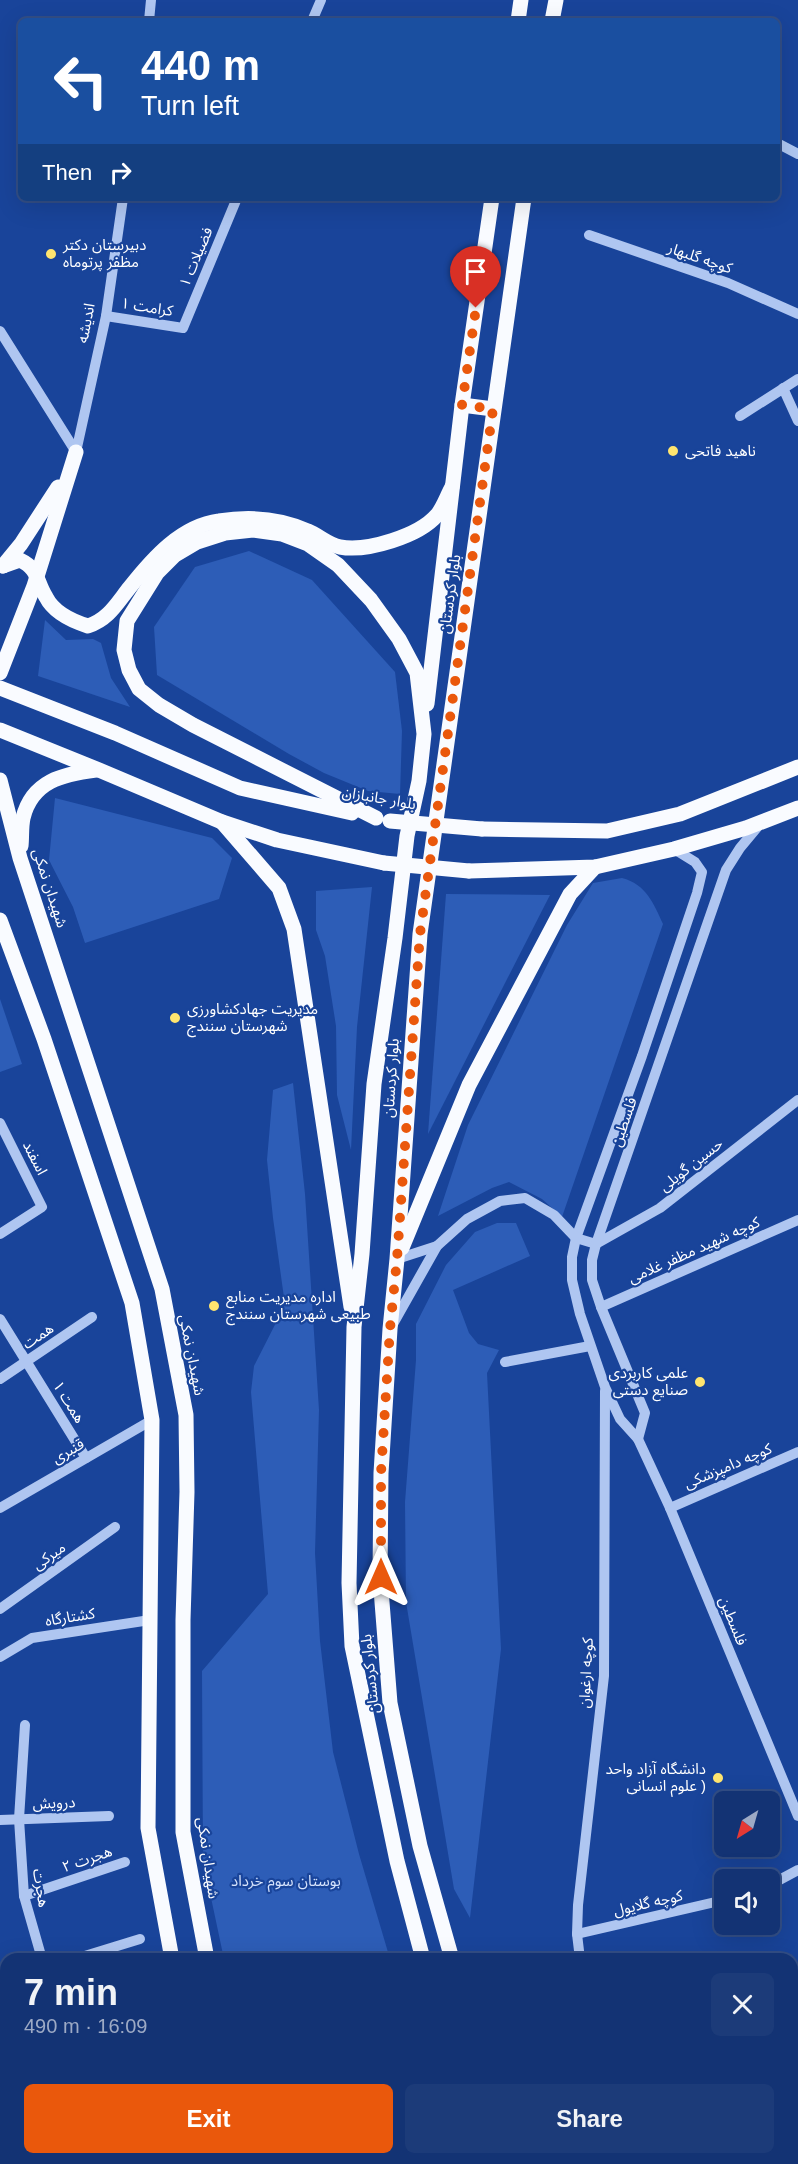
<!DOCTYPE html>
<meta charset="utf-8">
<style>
:root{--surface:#133374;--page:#1c3b79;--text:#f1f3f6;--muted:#9daac5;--line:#324e86;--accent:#ea580c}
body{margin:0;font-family:Arial,"Noto Sans Arabic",sans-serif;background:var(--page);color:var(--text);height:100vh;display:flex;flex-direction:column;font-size:22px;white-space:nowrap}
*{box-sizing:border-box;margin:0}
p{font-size:20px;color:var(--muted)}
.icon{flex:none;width:33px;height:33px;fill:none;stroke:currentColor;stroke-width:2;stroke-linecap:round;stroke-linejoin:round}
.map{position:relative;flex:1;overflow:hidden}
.sheet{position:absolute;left:0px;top:1953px;width:798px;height:212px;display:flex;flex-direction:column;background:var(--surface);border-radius:18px 18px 0 0;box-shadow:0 6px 24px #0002,0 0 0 2px var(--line)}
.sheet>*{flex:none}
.guide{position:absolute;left:18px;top:18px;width:762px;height:183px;border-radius:9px;box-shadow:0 6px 24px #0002,0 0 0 2px var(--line);background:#1a4fa0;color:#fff;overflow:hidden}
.needle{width:39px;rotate:217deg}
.controls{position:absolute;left:714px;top:1791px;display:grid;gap:12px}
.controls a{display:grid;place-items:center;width:66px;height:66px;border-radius:9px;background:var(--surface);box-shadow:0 6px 24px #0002,0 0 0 2px var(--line);font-size:30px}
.pin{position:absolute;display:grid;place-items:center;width:51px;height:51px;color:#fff;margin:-62px -26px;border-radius:50% 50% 50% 0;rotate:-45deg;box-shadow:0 0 6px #0007}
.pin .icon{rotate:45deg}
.me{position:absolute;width:66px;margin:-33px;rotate:0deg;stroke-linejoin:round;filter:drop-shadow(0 0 4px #0008)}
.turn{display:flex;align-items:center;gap:21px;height:126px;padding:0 24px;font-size:27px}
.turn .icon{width:78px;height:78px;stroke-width:2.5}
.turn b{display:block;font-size:42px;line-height:51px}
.then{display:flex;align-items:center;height:57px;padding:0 24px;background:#0003;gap:12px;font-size:22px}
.round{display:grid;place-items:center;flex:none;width:63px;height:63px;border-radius:9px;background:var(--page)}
.head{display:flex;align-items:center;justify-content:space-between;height:102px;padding:0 24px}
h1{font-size:36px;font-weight:600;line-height:45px}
.button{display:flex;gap:12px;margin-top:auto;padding:12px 24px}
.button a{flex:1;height:69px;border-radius:9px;background:var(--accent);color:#fff;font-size:24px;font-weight:600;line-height:69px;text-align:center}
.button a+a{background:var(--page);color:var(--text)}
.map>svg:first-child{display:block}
.green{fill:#2d5db7}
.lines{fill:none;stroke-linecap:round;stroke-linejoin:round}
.minor{stroke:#afc6f1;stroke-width:10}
.major{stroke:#f9fbff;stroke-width:15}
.major-bridge{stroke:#f9fbff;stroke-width:15}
.route{stroke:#ea580c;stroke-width:10;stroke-dasharray:0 18}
.poi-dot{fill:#ffe56f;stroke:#19449a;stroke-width:2}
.labels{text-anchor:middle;stroke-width:4.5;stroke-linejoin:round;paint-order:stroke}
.poi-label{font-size:15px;fill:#fff;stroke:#19449a;text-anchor:start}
.street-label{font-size:15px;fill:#fff;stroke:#19449a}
.park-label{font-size:15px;fill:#d6e3fc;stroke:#19449a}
</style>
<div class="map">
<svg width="798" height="2164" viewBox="0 0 798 2164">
<rect width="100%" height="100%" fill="#19449a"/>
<g class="green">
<path d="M249,551L312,580L395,672L402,731L400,794L368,791L324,773L289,754L157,675L154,627L195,567Z"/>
<path d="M45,620L66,640L93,639L101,643L111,678L130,707L38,676Z"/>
<path d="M55,798L212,838L232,858L219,899L85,943L73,907L49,860Z"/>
<path d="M622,878C646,884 654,904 663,924L562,1217L542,1199L509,1182L492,1188L438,1216L468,1125L567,925L593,883Z"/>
<path d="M372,887L357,1027L351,1150L337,1095L336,1026L325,956L316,930V891Z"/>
<path d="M446,894L550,895L428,1134Z"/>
<path d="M0,999L22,1064L0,1072Z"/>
<path d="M293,1083L305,1194L319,1410L315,1553L320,1641L333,1752L359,1854L390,1959H224L203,1860L202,1671L268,1594L251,1392L254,1366L285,1305L273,1218L267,1160L273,1090Z"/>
<path d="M497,1223H516L530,1256L453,1290L469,1333L478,1344L499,1350L487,1373L501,1649L470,1918L454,1889L406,1602L405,1502L416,1360V1324L446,1265L475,1232Z"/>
<path d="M448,2158L450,2164H266L265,2159Z"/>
</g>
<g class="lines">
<g class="minor">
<path d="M149,21L151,0"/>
<path d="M312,21L321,0"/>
<path d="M777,143L798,154"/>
<path d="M589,235L728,283L798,314"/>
<path d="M106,316L183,328L237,198"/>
<path d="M0,331L76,452"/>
<path d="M783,388L798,421"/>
<path d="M740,416L798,379"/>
<path d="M76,452L106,316L123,198"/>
<path d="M674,849L695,862L702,872L697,893L642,1056L576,1238L572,1257V1280L580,1314L605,1387L620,1419L638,1439L670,1508L798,1816"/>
<path d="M0,1123L42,1207L0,1234"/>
<path d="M397,1259L437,1246"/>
<path d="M601,1307L798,1220"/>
<path d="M0,1319L86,1458"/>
<path d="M393,1324L437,1246L467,1219L500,1201L525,1198L554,1215L576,1238L596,1244L660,1208L798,1100"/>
<path d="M505,1362L590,1346"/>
<path d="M0,1379L92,1317"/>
<path d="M638,1439L645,1413L601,1307L592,1280V1260L596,1244L726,870L740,848L760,824"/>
<path d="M0,1508L152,1420"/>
<path d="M670,1508L798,1452"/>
<path d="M0,1609L115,1527"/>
<path d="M0,1657L32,1638L150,1620"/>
<path d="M25,1725L19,1819L24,1896L42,1959"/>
<path d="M0,1820L109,1816"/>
<path d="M770,1885L798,1870"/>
<path d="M24,1896L125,1862"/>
<path d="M577,1934L724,1900"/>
<path d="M75,1959L140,1939"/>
<path d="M580,1959L577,1934L578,1905L604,1676L605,1391"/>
<path d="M0,1982L6,1980"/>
<path d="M0,2089L6,2103"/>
<path d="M32,2158L34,2164"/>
<path d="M628,2158L629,2164"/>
</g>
<g class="major">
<path d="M518,21L521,0"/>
<path d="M552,21L556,0"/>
<path d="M462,405L493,409"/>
<path d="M3,566L20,560C39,569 36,581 46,597C54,613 72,621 88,626C109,619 117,603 130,587C153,558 181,526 219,521C250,516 279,518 308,531C318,535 329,545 340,547C367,552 419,536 437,515C443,508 447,496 452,487"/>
<path d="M3,566L21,544L58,487"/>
<path d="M0,673L34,586L76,452"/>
<path d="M0,688L115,733L240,788L352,813"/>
<path d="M427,704L462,405L492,198"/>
<path d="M0,730L99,770L222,822L277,840L384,863"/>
<path d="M0,780L20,858L162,1289L186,1415L187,1492L183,1620V1832L207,1959"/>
<path d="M376,818L193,725L159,705L139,689L129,670L124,650L127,621L157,573L175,555L197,542L225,533L253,530L282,534L308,544L338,565L371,600L399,639L417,673L424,734L419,781L407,836L395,938L374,1084L362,1254L354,1327L349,1583L352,1646L397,1861L423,1959"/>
<path d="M222,822L279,888L294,929L351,1307"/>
<path d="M482,829L607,831L680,814L798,767"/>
<path d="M21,846C22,837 21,827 23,818C32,781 63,774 96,770"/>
<path d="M469,871L595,867L674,849L746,828L798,808"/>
<path d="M0,920L44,1039L132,1303L152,1420L148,1828L172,1959"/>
<path d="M402,1248L469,1085L570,894L595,867"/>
<path d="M452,1959L420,1846L390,1703L380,1577L381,1473L390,1329L397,1259L420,934L524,198"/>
<path d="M208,2158L209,2164"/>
<path d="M243,2158L244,2164"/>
<path d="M483,2158L485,2164"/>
<path d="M510,2158L511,2164"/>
</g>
<g class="major-bridge">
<path d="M390,821L482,829"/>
<path d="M384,863L469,871"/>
</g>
</g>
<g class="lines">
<path class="route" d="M381,1577V1473L390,1329L397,1259L420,934L493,409L462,405L476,308"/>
</g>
<g class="poi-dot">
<circle cx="51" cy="254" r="6"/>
<circle cx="673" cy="451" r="6"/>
<circle cx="175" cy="1018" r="6"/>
<circle cx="214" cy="1306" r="6"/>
<circle cx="700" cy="1382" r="6"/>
<circle cx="718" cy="1778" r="6"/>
</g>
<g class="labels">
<g class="poi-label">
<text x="63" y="250">دبیرستان دکتر<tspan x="63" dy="17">مظفر پرتوماه</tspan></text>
<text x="685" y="456">ناهید فاتحی</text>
<text x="187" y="1014">مدیریت جهادکشاورزی<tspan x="187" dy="17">شهرستان سنندج</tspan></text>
<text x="226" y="1302">اداره مدیریت منابع<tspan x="226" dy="17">طبیعی شهرستان سنندج</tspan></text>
<text x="688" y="1378" text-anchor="end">علمی کاربردی<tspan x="688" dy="17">صنایع دستی</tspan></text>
<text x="706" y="1774" text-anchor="end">دانشگاه آزاد واحد<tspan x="706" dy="17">علوم انسانی )</tspan></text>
</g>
<g class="street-label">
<text transform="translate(196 257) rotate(-67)" y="5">فضیلات ۱</text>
<text transform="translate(700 258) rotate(19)" y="5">کوچه گلبهار</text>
<text transform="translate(147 307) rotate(9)" y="5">کرامت ۱</text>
<text transform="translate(86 323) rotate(-79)" y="5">اندیشه</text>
<text transform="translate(450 594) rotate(-82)" y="5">بلوار کردستان</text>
<text transform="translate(379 798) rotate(10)" y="5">بلوار جانبازان</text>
<text transform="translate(50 888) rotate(72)" y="5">شهیدان نمکی</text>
<text transform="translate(391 1078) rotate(-86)" y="5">بلوار کردستان</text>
<text transform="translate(624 1122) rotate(-71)" y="5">فلسطین</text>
<text transform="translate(35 1158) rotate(63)" y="5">اسفند</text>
<text transform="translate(691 1165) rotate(-38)" y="5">حسین گویلی</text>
<text transform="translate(694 1250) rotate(-24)" y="5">کوچه شهید مظفر غلامی</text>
<text transform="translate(38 1336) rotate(-34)" y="5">همت</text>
<text transform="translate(192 1355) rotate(79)" y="5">شهیدان نمکی</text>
<text transform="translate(69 1402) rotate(58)" y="5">همت ۱</text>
<text transform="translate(68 1451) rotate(-30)" y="5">قنبری</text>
<text transform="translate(728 1466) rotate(-23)" y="5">کوچه دامپزشکی</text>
<text transform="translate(49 1556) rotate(-35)" y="5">میرکی</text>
<text transform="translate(70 1617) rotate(-9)" y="5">کشتارگاه</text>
<text transform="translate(733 1621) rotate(68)" y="5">فلسطین</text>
<text transform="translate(586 1673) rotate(-87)" y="5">کوچه ارغوان</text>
<text transform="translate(370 1674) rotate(-96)" y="5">بلوار کردستان</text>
<text transform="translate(54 1803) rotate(-2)" y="5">درویش</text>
<text transform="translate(208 1858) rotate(82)" y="5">شهیدان نمکی</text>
<text transform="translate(87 1859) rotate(-19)" y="5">هجرت ۲</text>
<text transform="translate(41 1888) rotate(81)" y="5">هجرت</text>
<text transform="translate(648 1903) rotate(-13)" y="5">کوچه گلایول</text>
</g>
<g class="park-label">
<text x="286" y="1886">بوستان سوم خرداد</text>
</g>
</g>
</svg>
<div class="controls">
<a><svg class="needle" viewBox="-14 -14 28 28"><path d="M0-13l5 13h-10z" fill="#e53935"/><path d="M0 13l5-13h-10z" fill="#9daac5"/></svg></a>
<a><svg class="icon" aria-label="sound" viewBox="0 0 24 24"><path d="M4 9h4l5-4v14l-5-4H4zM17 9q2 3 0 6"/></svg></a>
</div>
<div class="pin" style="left:476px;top:308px;background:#d93025"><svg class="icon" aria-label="arrive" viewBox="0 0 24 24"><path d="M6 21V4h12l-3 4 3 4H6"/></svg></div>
<svg class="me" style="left:381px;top:1577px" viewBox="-20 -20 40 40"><path d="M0-17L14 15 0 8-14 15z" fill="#ea580c" stroke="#fff" stroke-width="4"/></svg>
<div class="guide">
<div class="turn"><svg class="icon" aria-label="left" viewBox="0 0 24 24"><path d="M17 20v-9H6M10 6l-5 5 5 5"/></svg><div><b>440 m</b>Turn left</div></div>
<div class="then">Then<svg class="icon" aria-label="right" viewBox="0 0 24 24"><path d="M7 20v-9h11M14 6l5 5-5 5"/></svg></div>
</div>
<section class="sheet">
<div class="head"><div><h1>7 min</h1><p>490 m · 16:09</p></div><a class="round"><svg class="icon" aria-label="close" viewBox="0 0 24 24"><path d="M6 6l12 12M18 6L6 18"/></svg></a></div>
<div class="button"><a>Exit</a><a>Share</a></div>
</section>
</div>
